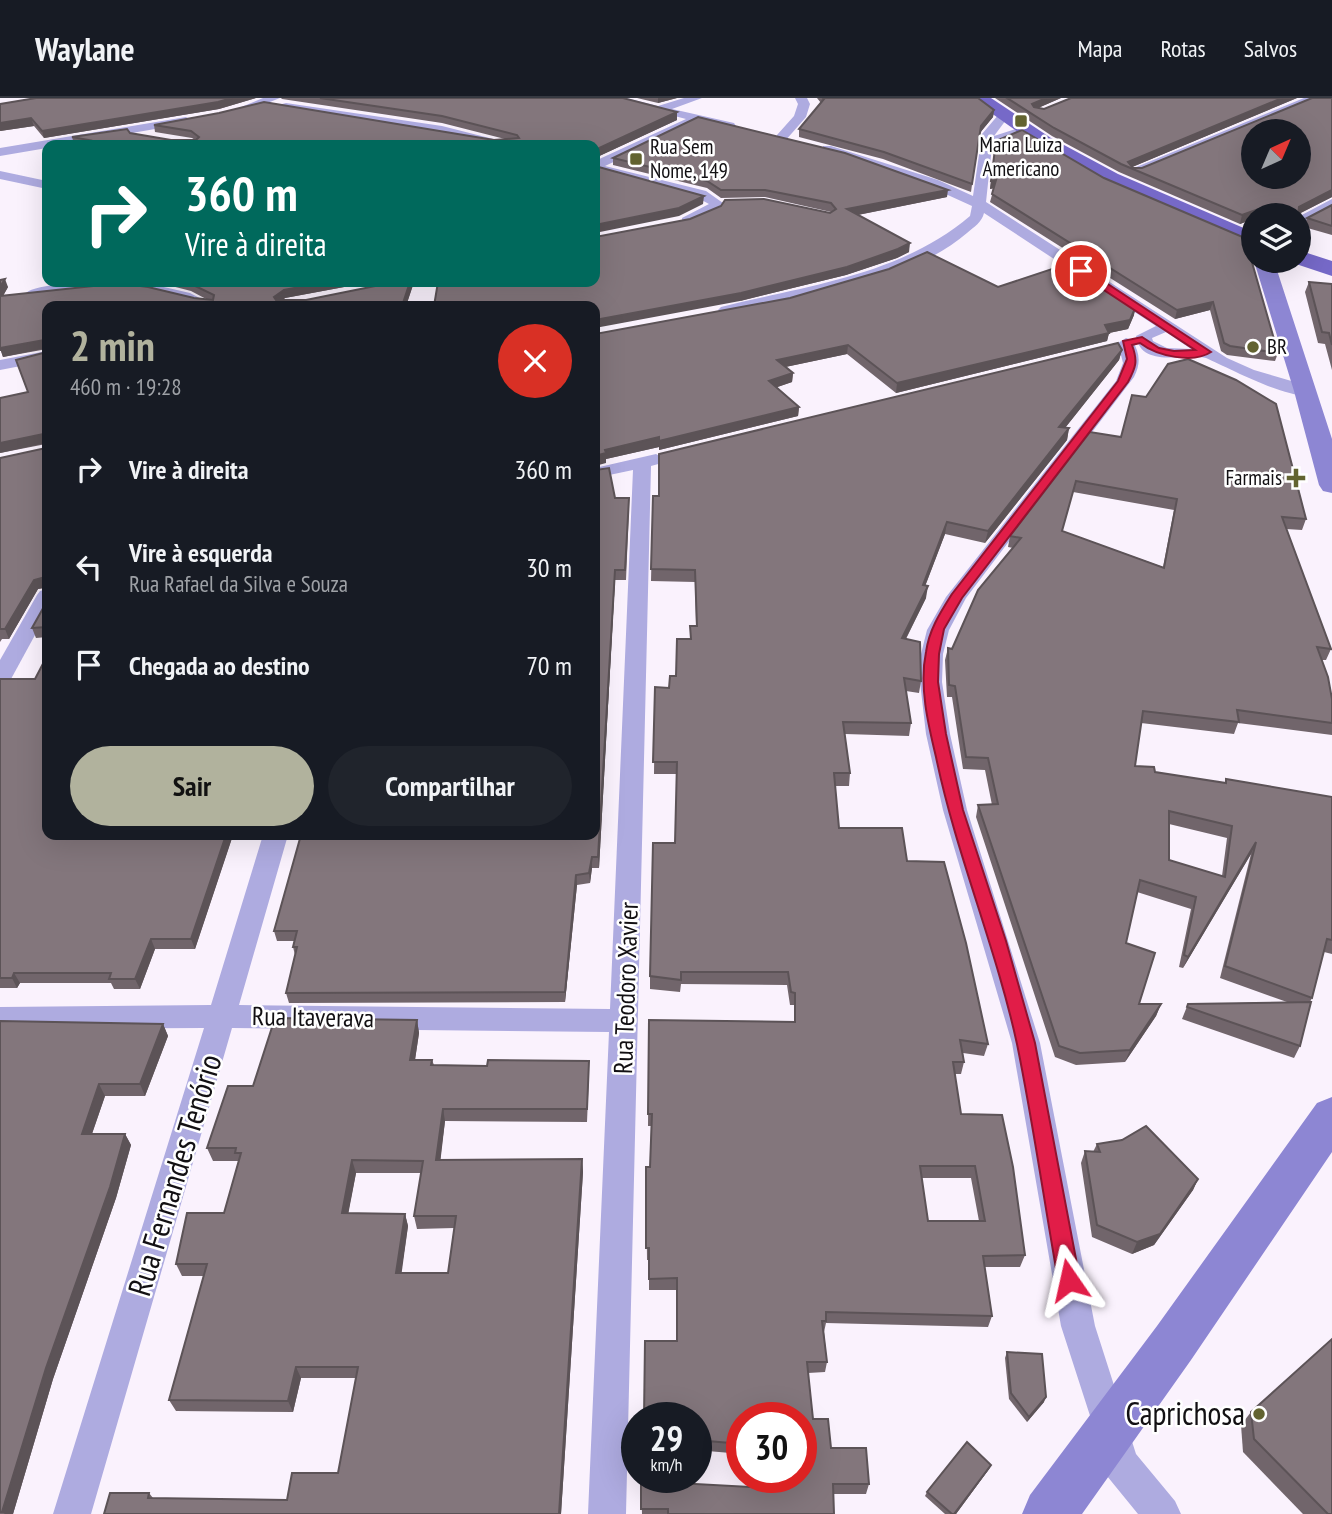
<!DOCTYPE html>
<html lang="pt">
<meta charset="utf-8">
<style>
:root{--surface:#171b24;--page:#20242c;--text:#f1f3f6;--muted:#9ea1a6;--line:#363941;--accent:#b1b29d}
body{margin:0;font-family:"PT Sans Narrow",sans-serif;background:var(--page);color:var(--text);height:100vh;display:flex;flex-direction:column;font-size:26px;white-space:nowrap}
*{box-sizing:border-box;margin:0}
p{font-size:23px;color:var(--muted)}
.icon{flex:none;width:38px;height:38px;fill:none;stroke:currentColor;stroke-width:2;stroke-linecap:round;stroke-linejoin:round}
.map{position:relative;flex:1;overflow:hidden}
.drawer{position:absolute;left:42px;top:203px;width:558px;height:539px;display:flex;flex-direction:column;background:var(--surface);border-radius:14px;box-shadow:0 7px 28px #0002}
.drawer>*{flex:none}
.hud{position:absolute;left:42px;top:42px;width:558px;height:147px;border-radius:14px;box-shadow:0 7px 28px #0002;background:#00695c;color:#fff;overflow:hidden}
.needle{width:46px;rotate:44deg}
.buttons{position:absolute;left:1241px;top:21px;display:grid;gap:14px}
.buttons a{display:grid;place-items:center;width:70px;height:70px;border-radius:50%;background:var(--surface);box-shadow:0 7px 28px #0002;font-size:35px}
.speed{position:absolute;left:621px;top:1304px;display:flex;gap:14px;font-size:35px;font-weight:700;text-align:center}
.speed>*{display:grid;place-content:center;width:91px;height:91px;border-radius:50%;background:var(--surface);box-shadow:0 7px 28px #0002;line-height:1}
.speed small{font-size:18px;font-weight:400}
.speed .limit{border:10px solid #d22;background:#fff;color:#111}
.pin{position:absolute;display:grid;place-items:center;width:60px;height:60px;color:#fff;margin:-30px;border:4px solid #fff;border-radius:50%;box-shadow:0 2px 7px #0007}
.me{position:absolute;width:77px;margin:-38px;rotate:349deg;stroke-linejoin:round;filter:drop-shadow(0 0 5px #0008)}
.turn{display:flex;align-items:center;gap:24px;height:147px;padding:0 28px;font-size:32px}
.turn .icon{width:91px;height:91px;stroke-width:2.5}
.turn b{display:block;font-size:49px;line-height:60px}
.round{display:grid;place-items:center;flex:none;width:74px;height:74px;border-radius:37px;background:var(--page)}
.head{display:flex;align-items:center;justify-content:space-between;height:119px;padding:0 28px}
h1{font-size:42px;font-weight:800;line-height:52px;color:var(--accent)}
.cta{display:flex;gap:14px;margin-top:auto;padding:14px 28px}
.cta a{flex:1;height:80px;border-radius:42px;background:var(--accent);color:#111;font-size:28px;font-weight:800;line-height:80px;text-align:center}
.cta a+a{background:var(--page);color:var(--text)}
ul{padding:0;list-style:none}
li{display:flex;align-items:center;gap:21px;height:98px;padding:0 28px}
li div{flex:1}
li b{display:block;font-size:26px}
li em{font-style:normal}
header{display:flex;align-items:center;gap:42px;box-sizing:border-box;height:98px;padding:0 35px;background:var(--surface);border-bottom:2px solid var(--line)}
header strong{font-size:33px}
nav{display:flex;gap:38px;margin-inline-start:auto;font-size:24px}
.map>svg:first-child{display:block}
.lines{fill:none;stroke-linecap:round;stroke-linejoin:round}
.street{fill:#aeabe0;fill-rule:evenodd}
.secondary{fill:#8d86d3;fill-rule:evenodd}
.primary{fill:#7669c8;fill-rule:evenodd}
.wall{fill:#71656b;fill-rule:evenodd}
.shaded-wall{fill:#5c5357}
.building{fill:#83767c;stroke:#5c5357;stroke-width:2;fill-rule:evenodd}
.route{fill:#e11d48;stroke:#92132f;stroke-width:2}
.poi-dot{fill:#626330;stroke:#fff;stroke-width:2.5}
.labels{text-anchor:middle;stroke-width:5;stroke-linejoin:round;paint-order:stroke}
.far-poi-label{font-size:21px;fill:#121013;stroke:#fff;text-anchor:start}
.street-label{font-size:26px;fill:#121013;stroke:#fff}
.near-street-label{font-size:32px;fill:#121013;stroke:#fff}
.near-poi-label{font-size:32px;fill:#121013;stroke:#fff;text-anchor:end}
</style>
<header>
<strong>Waylane</strong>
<nav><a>Mapa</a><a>Rotas</a><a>Salvos</a></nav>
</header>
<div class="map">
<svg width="1332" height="1416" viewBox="0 0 1332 1416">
<rect width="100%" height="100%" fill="#faf2fd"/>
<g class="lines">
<g class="street">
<path d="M263,0H280L239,16L229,14Z"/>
<path d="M606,0H626L658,8L684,0H702L672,11L734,25L736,28L730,32L698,24L605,68L706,93L723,105L720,114L692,126H682V120L709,106L696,99L595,73V63L686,21Z"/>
<path d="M795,0H807L810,6L806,19L785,43H777V37L794,18L798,6Z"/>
<path d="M1304,0H1320L1139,75H1131L1129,72Z"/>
<path d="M286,5L442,28L517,47H495L442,36L282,10V6Z"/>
<path d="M1003,15L1009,18L994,38L1025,28L1031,32L992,48L986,104L1227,260L1254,272L1312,289L1314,293L1312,297C1288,302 1229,270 1206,260C1190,254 1141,272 1136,238L1156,228L984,115C982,124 974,129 967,135C907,186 802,202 726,217L721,215L718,212L721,209C808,187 899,178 970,118L972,108L928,88L823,54V48H831L938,82L973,98L982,36L999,16ZM1166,234L1191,251L1167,250L1153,243L1152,240Z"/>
<path d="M186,19L192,23L190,25L62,47H47V50L0,58V50Z"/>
<path d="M0,73L47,83V91L0,81Z"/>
<path d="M1332,101V111L1298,129V119Z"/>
<path d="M142,184L190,195L215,208C189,209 167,196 141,193C105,189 69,195 33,199L26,195C39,183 121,183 142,184Z"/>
<path d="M1126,240L1132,242C1140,255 1141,265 1134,279L966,500L949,532L943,556L942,584L950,636L967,712L1040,945L1095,1228L1136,1356L1175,1403L1181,1416H1138L1107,1378L1102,1365L1094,1330L1061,1228L1012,945L943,712L926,636L920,584L921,556L927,532L946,499L1116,283L1123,265L1118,245Z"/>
<path d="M47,253V263L0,272V262Z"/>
<path d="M656,356L665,361L662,365L651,368L626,1416H588L609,934L232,930L91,1416H53L204,930L0,931V909L211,907L263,737H288L239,907L610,911L633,372L595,380V370Z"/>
<path d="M47,491V515L11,581L8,586L0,588V562L37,497L40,493Z"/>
</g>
<g class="secondary">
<path d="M1254,163H1274L1332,341V395L1323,393L1319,387L1294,293Z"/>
<path d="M1332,999V1054L1191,1262L1082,1416H1022L1030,1397L1157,1228L1317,1005Z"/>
</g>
<g class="primary">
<path d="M970,0H991L1051,40L1118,76L1253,134V149L1173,117L1104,85L1038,48Z"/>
<path d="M1298,152L1332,163V178L1290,164L1298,163Z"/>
</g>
</g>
<g class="wall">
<path d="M36,0H256L219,11L44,40L34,28L0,33Z"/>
<path d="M281,0H623L677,22L595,60V47H77L74,46L72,39L130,35L171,42H195L192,40L155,34L154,27L494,42L505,41L442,25L282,1Z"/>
<path d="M637,0H677L658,5Z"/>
<path d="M817,0H978L994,12L993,19L979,36L971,94L883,61L799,39V31L821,5Z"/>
<path d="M995,0H1061L1038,10L1044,11L1071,0H1297L1132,69L1133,70L1332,99L1298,116V117H1268L1264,116L1253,117V121L1240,126L1119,74L1052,38Z"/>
<path d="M1022,32L1278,255L1275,263L1227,257L1221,253L1210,212L1175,221L990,104L994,90L990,91L996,43Z"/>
<path d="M613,60L947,99L858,117L909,154L897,160L846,177L740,203L831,114L765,99L721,100L707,90L613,67Z"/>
<path d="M1332,107V137L1304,129L1307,120Z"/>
<path d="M0,182L8,189L3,198L114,188L194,200L208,202L191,193L156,184H371L285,200L283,202H306L395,184H414L406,208H47V539L36,540L32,530L46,505L45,490L38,491L9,541H2L0,544V360L46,350V346L0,355L47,254V251L3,259L1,253Z"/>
<path d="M1309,184L1332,186V272L1325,246L1318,245L1305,194Z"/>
<path d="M998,189L1134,217L1128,231L1109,235L1107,243L896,295L847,256L785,269L793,275L792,284L777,289L799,309L798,318L659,352V349L606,361V365L595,236Z"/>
<path d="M1122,252L1119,262L1065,330H1069L1067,342L985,445L945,436L925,488L926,500L906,541L921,583L919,595L906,593L911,625L909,638L845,636L850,675L849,688H835L839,730L907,763L988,946L984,958L963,955L964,964L961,976H954L961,1016L1025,1157L1020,1169H984L992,1218L988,1229L826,1225L824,1234L827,1264L825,1274L808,1275L813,1321L831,1350L869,1386L866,1396H833L834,1416H642L641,1383L785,1391L786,1379H802V1320H742V1356L696,1352V1320L677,1243L676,1192H649V1162H647L646,1069H650L651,1028H648L649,922L794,924V907H790L787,887L681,886L680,894L650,891V878L675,745L677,676H654L655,589L669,590L676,578L690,541V528H696L695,484L651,483L653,398H659ZM922,1080H971L979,1123H928Z"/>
<path d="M1090,334L1306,421L1302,432L1286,431L1331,551L1326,562H1321L1332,601V637L1238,625L1234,636L1141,625L1135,668L1155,674L1225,685L1226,681L1332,699V856L1324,854L1312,900L1310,904L1300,948L1294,960L1182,921L1188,906L1287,904L1220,880L1251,756L1183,870L1179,869L1191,811L1137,794L1126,845L1139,906H1161L1156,918L1125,964L1076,967L1055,959L976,719L978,707H992L985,672L963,671L952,599H947L945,562L948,550L952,551L1013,450L1008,449L1010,438ZM1073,394L1174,412L1163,469L1062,433ZM1169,726L1227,740L1222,778L1169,762Z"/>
<path d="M615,400L629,410L626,482H615L599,770H592L590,785L577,787L565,904L289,905L286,895L295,857L293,849L294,843H277L274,833L595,737Z"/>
<path d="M0,581L233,737L195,851H155L140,891H114L111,885H20L17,890H0Z"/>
<path d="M417,922L419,935L415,962H432L434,967L487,968L589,963V976L587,1024L445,1023L440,1062L582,1061L583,1074L561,1416H104L149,1395L153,1400L287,1402L338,1375L356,1280H301L293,1314L176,1313L169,1302L204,1178H182L176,1166L224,1115L239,1064L238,1063H213L207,1050L253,988ZM356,1075H421L414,1118L417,1131L454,1130L448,1175H401L408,1128L405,1116L348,1115Z"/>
<path d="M0,923L163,926L168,938L145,998H105L92,1036H125L131,1047L116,1100L53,1281L13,1416H0Z"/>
<path d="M1097,1046L1198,1081L1193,1092L1154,1147L1132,1156L1092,1139L1081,1065L1085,1053L1093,1054Z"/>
<path d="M1007,1254L1044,1304L1027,1324L1009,1301L1005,1260Z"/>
<path d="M1251,1314L1332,1416H1303L1243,1354L1241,1327Z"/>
<path d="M991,1367L989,1371L956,1416H945L925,1398L927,1394Z"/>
</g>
<g class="shaded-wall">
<path d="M232,0H256L219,11L44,40L42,33Z"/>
<path d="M658,0H677L658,5Z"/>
<path d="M1046,0H1061L1031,13L1032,6Z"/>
<path d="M1282,0H1297L1130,70L1128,64Z"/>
<path d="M994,12L993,19L979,36L981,28Z"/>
<path d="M677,14V22L595,60V52Z"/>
<path d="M31,20L34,28L0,33V25Z"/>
<path d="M996,82L995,90L990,91L991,83Z"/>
<path d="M948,92L947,99L847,119V111Z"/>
<path d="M1332,92V99L1297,117L1299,109Z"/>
<path d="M704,98L703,106L679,118L595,135V127Z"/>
<path d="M1267,108L1264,116L1253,117V121L1240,126L1242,117Z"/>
<path d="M910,145L909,154L897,160L846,177L740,203L595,230V222Z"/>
<path d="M5,181L8,189L0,203V189Z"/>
<path d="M326,184H371L285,200L275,208L274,199L284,192Z"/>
<path d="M410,184H414L406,208H402Z"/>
<path d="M1213,204L1210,212L1175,221L1177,212Z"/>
<path d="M1136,208L1134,217L1128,231L1109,235L1107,243L896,295L897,285L1105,227Z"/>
<path d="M44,242L47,250L3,259L1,253H0V248Z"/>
<path d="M848,247L847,256L776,271L777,262Z"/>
<path d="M1122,252L1119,262L1057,340L1059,329Z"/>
<path d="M793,275L792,284L769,292V283Z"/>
<path d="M799,309L798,318L659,352V343Z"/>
<path d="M1069,330L1067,342L985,445L988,433Z"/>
<path d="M43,336L46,345L0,355V345Z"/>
<path d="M659,339V349L606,361V365L595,368V358L605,352Z"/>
<path d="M947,424L945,436L921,499L923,487Z"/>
<path d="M615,472V482L599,770L598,759Z"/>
<path d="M45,479L47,489L38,491L9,541L5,531L34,482Z"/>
<path d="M928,488L926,500L900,552L902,540Z"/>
<path d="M226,737H233L195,851L191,841Z"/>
<path d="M1256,744L1251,756L1183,870L1188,859Z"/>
<path d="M592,759V770L590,785L589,775Z"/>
<path d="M576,777L577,787L565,904V894Z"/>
<path d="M151,841L155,851L140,891L135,881Z"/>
<path d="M14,875L20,885L17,890L12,880Z"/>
<path d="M1161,906L1156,918L1125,964L1130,952Z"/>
<path d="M417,922L419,935L413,975L410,962Z"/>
<path d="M163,926L168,938L145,998L140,986Z"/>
<path d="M99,986L105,998L88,1047L82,1036Z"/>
<path d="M443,1011L445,1023L439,1075L436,1062Z"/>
<path d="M125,1036L131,1047L116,1100L53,1281L13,1416H5L2,1414L46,1270Z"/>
<path d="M582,1061L583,1074L561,1416H559Z"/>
<path d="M352,1062L356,1075L346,1128L342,1115Z"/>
<path d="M1198,1081L1193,1092L1154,1147L1132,1156L1137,1144Z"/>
<path d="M405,1116L408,1128L400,1187L396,1175Z"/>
<path d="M296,1269L301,1280L293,1314L288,1303Z"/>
<path d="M1046,1299L1044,1304L1027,1324L1029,1319Z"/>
<path d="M991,1367L989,1371L956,1416H954Z"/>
</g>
<g class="building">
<path d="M36,0H232L218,4L42,33L31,20L0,25V6Z"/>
<path d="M320,0H623L677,14L595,52V47H76L89,42L72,39L127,31L130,35L171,42H196L199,39L191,33L154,27L219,15L264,4L494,42L519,40L517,37L442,18Z"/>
<path d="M823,0H978L994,12L981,28L972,86L884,54L799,31L824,1Z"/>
<path d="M1007,0H1046L1032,6L1034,9L1044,11L1071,0H1282L1128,64L1133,70H1142L1312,0H1332V92L1299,109L1298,117L1267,108L1242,117L1121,66L1054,30ZM1253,33H1298V79H1253Z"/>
<path d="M698,19L845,55L948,92L847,111L910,145L898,151L847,169L741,195L595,222V208H434L438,184H595V139L690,121L721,108L725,102L764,101L830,115L836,111L831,105L765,92H721L707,83L613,60Z"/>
<path d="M1022,32L1104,80L1245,140L1278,255L1230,248L1224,245L1213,204L1177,212L992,96L996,82L991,83L996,43Z"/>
<path d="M595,68L704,98L679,110L595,127Z"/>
<path d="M1332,107V128L1307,120Z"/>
<path d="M927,154L998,189L1070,165L1136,208L1130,222L1105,227L1109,235L897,285L848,247L777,262L793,275L769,283L799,309L659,343V339L605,352L606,355L595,358V236L790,200L889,171Z"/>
<path d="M5,181L0,189V182Z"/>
<path d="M187,184H326L284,192L274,199L276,202H306L395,184H410L402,208H47V529L32,530L46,505L45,479L34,482L5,531H0V360L46,350V339L43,336L0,345V300L28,294L16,262L47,254V244L44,242L0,250V198L112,186L114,188L125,186L148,189L194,200L213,202L214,197Z"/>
<path d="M1309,184L1332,186V247L1329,235L1322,234Z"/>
<path d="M1118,245L1122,252L1059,329L1069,330L988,433L947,424L923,487L928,488L902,540L920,544L921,583L904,580L911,625L843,624L850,675H834L839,730H902L907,763L944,764L966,845L988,946L960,942L964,964H953L961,1016L1002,1017L1013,1069L1025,1157L983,1158L992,1218L826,1214V1223H822L827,1264H807L813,1321H828L831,1350H866L869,1386H833L834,1416H668V1411H641V1383L786,1391L787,1379H802V1320H742V1346L696,1342V1320H644L645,1243H677V1180L649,1181V1150H646V1069H650L652,1016H648L649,922L795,924V895L791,894L788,874H681V882L650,878L653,745H675L677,664H653L655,589L669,590L670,578H676L677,541H691L690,528H697L695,472L651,471L653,398H659V356ZM920,1068H975L985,1123H928Z"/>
<path d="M1188,261L1236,282L1276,306L1306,421L1282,419L1331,551L1317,549L1328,579L1332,601V625L1237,612L1239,624L1143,613L1135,668L1154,669L1155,674L1226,685V681L1332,699V842L1327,841L1312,900L1225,868L1256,744L1188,859L1184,857L1196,799L1140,782L1126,845L1155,855L1139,906H1161L1130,952L1080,955L1059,948L978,707L998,706L988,660L966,659L955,588L949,587L948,550L952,551L978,492L1021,440L1010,438L1090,334L1121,339L1132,297L1146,299L1168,266ZM1076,383L1177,401L1164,470L1062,433ZM1169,713L1232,728L1225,779L1169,762Z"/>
<path d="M609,370L615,400H629L625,472H615L598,759H592L589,775L576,777L565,894L286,895L297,849H293L297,833H274L301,737H595V372Z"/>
<path d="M47,558V737H226L191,841H151L135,881H109L111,875H14L12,880H0V581H35Z"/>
<path d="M1311,904L1300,948L1187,909L1188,906Z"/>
<path d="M275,920L417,922L410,962H432L431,967L487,968L488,962L589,963L587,1011H443L436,1062L582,1061L559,1416H104L110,1395H149L148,1400L287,1402L292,1375H338L358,1269H296L288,1303L169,1302L207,1166H176L187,1115H224L241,1055H235L236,1050H207L228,988H253ZM352,1062L423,1063L414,1118H456L448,1175H396L405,1116L342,1115Z"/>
<path d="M0,923L163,926L140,986H99L82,1036H125L110,1089L46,1270L2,1414H0Z"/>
<path d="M1146,1028L1198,1081L1160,1136L1137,1144L1097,1127L1085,1053L1100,1054L1097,1046L1122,1042Z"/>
<path d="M1332,1241V1416H1328L1254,1341L1251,1314Z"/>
<path d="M1007,1254L1042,1256L1046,1299L1029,1319L1011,1295Z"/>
<path d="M967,1344L991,1367L954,1416H952L927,1394Z"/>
</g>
<path class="route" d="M1078,171H1085L1211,254C1193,266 1157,258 1140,245L1132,247C1138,263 1136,269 1128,284L962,500L944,531L939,556L938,584L946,636L963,712L1006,843L1035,945L1080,1182L1077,1189L1069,1192L1062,1189L1058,1182C1044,1103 1033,1024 1017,946C996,849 956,756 936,659C928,626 919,588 926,554C929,532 940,515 952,496L1118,283L1127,261L1123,243L1142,239L1159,250L1174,253L1195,252L1078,175Z"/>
<g class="poi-dot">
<rect x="1014" y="16" width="14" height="14" rx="3.5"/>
<rect x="629" y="54" width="14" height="14" rx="3.5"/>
<circle cx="1253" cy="249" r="7"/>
<path d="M1292.5 369.5h7v7h7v7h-7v7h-7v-7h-7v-7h7z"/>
<circle cx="1259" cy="1316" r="7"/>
</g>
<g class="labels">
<g class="far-poi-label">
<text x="1021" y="54" text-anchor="middle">Maria Luiza<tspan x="1021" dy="24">Americano</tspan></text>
<text x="650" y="56">Rua Sem<tspan x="650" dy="24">Nome, 149</tspan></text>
<text x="1267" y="256">BR</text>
<text x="1282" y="387" text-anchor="end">Farmais</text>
</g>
<g class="street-label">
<text transform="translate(626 890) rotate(-88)" y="9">Rua Teodoro Xavier</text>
<text transform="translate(313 919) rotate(1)" y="9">Rua Itaverava</text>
</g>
<g class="near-street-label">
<text transform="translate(175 1077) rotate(-73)" y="11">Rua Fernandes Tenório</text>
</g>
<g class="near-poi-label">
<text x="1245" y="1327">Caprichosa</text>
</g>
</g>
</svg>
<div class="buttons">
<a><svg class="needle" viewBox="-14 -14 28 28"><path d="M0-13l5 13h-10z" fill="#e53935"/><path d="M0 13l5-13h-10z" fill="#9ea1a6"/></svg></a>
<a><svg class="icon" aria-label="layers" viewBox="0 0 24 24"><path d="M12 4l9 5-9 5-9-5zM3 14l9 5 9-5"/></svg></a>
</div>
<div class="speed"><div>29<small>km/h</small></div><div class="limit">30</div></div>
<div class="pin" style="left:1081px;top:173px;background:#d93025"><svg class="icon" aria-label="arrive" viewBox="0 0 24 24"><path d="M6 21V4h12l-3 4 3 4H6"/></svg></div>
<svg class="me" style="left:1069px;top:1182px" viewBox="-20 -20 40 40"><path d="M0-17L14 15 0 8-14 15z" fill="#e11d48" stroke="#fff" stroke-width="4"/></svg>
<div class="hud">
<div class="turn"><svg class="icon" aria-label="right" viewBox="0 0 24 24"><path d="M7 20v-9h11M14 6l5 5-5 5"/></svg><div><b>360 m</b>Vire à direita</div></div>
</div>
<section class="drawer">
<div class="head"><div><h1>2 min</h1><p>460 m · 19:28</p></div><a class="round" style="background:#d93025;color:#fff"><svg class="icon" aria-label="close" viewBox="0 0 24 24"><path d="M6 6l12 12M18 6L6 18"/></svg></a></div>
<ul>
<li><svg class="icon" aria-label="right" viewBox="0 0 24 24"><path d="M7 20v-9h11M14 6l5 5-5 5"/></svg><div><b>Vire à direita</b></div><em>360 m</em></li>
<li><svg class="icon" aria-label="left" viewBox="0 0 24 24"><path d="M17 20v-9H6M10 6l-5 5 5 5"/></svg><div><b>Vire à esquerda</b><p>Rua Rafael da Silva e Souza</p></div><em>30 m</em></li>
<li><svg class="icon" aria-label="arrive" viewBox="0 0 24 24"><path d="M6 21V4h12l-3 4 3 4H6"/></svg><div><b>Chegada ao destino</b></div><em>70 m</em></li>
</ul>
<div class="cta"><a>Sair</a><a>Compartilhar</a></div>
</section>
</div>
